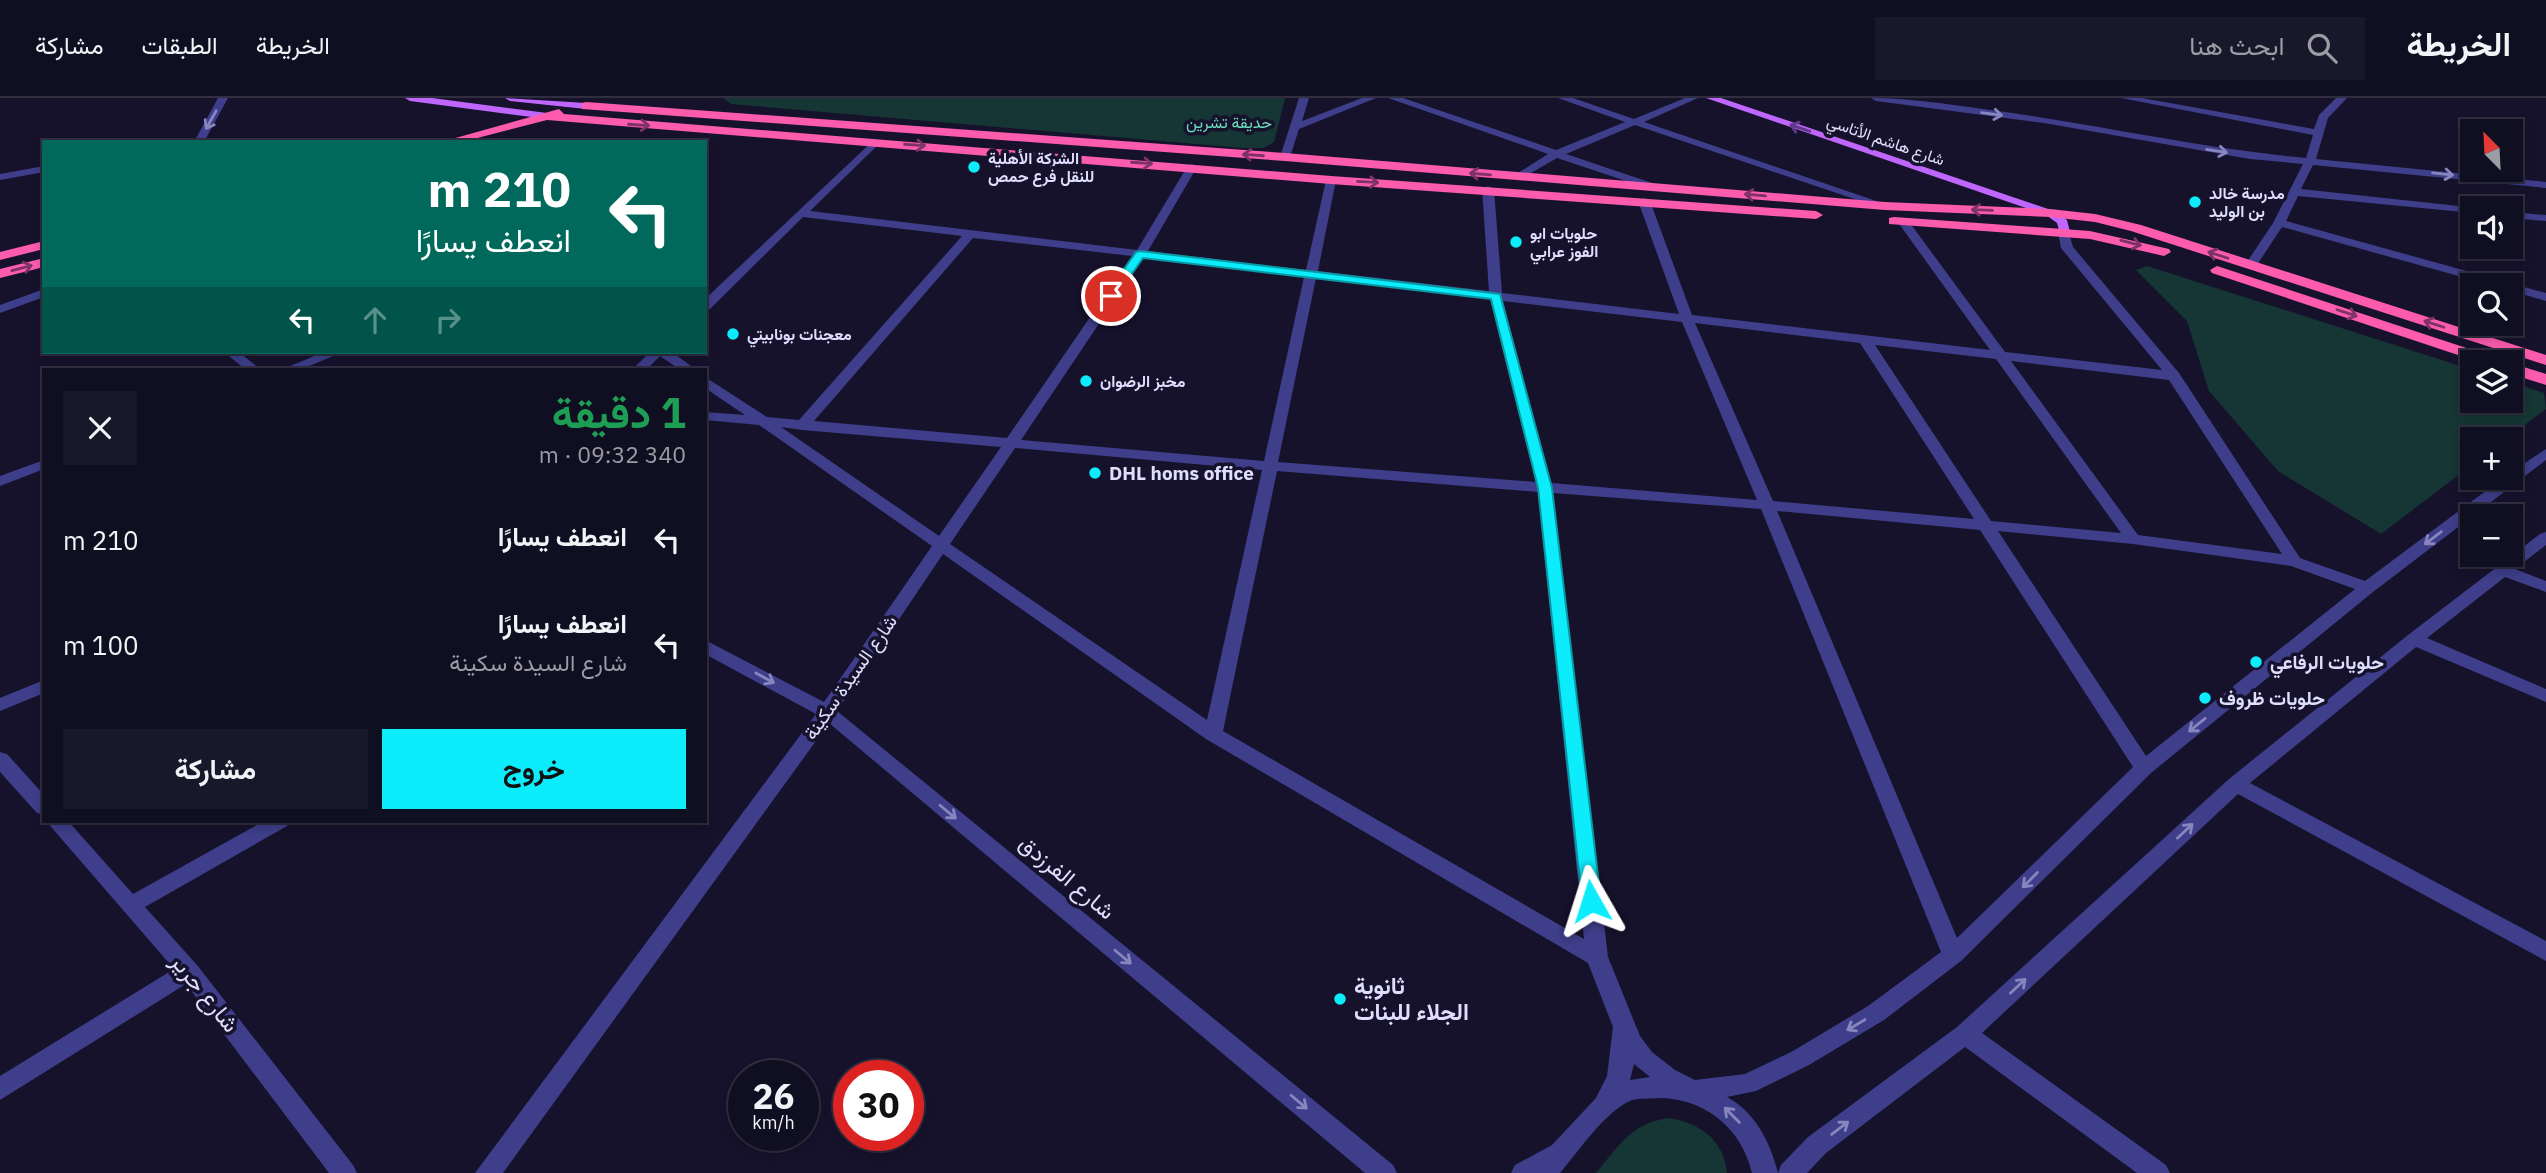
<!DOCTYPE html>
<html lang="ar">
<meta charset="utf-8">
<style>
:root{--surface:#100e21;--page:#19172a;--text:#f1f3f6;--muted:#9c9ca5;--line:#302e3f;--accent:#0decfb}
body{margin:0;font-family:"IBM Plex Sans",Vazirmatn,sans-serif;background:var(--page);color:var(--text);direction:rtl;height:100vh;display:flex;flex-direction:column;font-size:26px;white-space:nowrap}
*{box-sizing:border-box;margin:0}
p{font-size:23px;color:var(--muted)}
.icon{flex:none;width:38px;height:38px;fill:none;stroke:currentColor;stroke-width:2;stroke-linecap:round;stroke-linejoin:round}
.map{position:relative;flex:1;overflow:hidden;direction:ltr}
.side{position:absolute;left:42px;top:270px;width:665px;height:455px;display:flex;flex-direction:column;background:var(--surface);border-radius:0px;box-shadow:0 4px 10px #0003,0 0 0 2px var(--line);direction:rtl}
.side>*{flex:none}
.hud{position:absolute;left:42px;top:42px;width:665px;height:214px;border-radius:0px;box-shadow:0 4px 10px #0003,0 0 0 2px var(--line);direction:rtl;background:#00695c;color:#fff;overflow:hidden}
.needle{width:46px;rotate:336deg}
.fabs{position:absolute;left:2460px;top:21px;display:grid;gap:14px}
.fabs a{display:grid;place-items:center;width:63px;height:63px;border-radius:0px;background:var(--surface);box-shadow:0 4px 10px #0003,0 0 0 2px var(--line);font-size:35px}
.speed{position:absolute;left:728px;top:962px;display:flex;gap:14px;font-size:35px;font-weight:700;text-align:center}
.speed>*{display:grid;place-content:center;width:91px;height:91px;border-radius:50%;background:var(--surface);box-shadow:0 4px 10px #0003,0 0 0 2px var(--line);line-height:1}
.speed small{font-size:18px;font-weight:400}
.speed .limit{border:10px solid #d22;background:#fff;color:#111}
.pin{position:absolute;display:grid;place-items:center;width:60px;height:60px;color:#fff;margin:-30px;border:4px solid #fff;border-radius:50%;box-shadow:0 2px 7px #0007}
.me{position:absolute;width:77px;margin:-38px;rotate:354deg;stroke-linejoin:round;filter:drop-shadow(0 0 5px #0008)}
.turn{display:flex;align-items:center;gap:24px;height:147px;padding:0 21px;font-size:32px}
.turn .icon{width:91px;height:91px;stroke-width:2.5}
.turn b{display:block;font-size:49px;line-height:60px}
.lanes{display:flex;align-items:center;height:66px;padding:0 21px;background:#0003;justify-content:center;gap:35px;direction:ltr}
.lanes .off{opacity:.35}
.round{display:grid;place-items:center;flex:none;width:74px;height:74px;border-radius:0px;background:var(--page)}
.headline{display:flex;align-items:center;justify-content:space-between;height:119px;padding:0 21px}
h1{font-size:42px;font-weight:700;line-height:52px;color:#1e9e55}
.button{display:flex;gap:14px;margin-top:auto;padding:14px 21px}
.button a{flex:1;height:80px;border-radius:0px;background:var(--accent);color:#111;font-size:28px;font-weight:700;line-height:80px;text-align:center}
.button a+a{background:var(--page);color:var(--text)}
ul{padding:0;list-style:none}
li{display:flex;align-items:center;gap:21px;height:105px;padding:0 21px}
li div{flex:1}
li b{display:block;font-size:26px}
li em{font-style:normal}
header{display:flex;align-items:center;gap:42px;box-sizing:border-box;height:98px;padding:0 35px;background:var(--surface);border-bottom:2px solid var(--line)}
header strong{font-size:33px}
nav{display:flex;gap:38px;margin-inline-start:auto;font-size:24px}
.search{width:490px;height:63px;background:var(--page);display:flex;align-items:center;gap:18px;box-sizing:border-box;padding:0 24px;border-radius:0px;color:var(--muted);font-size:26px}
.map>svg:first-child{display:block}
.green{fill:#153634}
.lines{fill:none;stroke-linecap:round;stroke-linejoin:round}
.minor{fill:#3e3e8a;fill-rule:evenodd}
.major{fill:#bf67fd;fill-rule:evenodd}
.highway{fill:#fc5bae;fill-rule:evenodd}
.oneway{stroke:#8786be}
.oneway2{stroke:#7d3366}
.oneway3{stroke:#62388a}
.route{fill:#0decfb;stroke:#0899a3;stroke-width:2}
.poi-dot{fill:#0decfb;stroke:#16122c;stroke-width:2.5}
.labels{text-anchor:middle;stroke-width:7;stroke-linejoin:round;paint-order:stroke}
.far-park-label{font-size:16px;fill:#69e0be;stroke:#16122c}
.far-street-label{font-size:16px;fill:#e0defe;stroke:#16122c}
.far-poi-label{font-size:16px;font-weight:bold;fill:#e0defe;stroke:#16122c;text-anchor:start}
.poi-label{font-size:19px;font-weight:bold;fill:#e0defe;stroke:#16122c;text-anchor:start}
.street-label{font-size:19px;fill:#e0defe;stroke:#16122c}
.near-street-label{font-size:23px;fill:#e0defe;stroke:#16122c}
.near-poi-label{font-size:23px;font-weight:bold;fill:#e0defe;stroke:#16122c;text-anchor:start}
</style>
<header>
<strong>الخريطة</strong>
<div class="search"><svg class="icon" aria-label="search" viewBox="0 0 24 24"><circle cx="10" cy="10" r="6"/><path d="M15 15l6 6"/></svg>ابحث هنا</div>
<nav><a>الخريطة</a><a>الطبقات</a><a>مشاركة</a></nav>
</header>
<div class="map">
<svg width="2546" height="1075" viewBox="0 0 2546 1075">
<rect width="100%" height="100%" fill="#16122c"/>
<g class="green">
<path d="M723,0H1285L1274,44L1264,50H1243L731,6Z"/>
<path d="M2147,168L2473,272V303H2511V284L2544,295L2546,311L2506,341H2473V366L2381,436L2278,373L2209,293L2187,223L2136,172Z"/>
<path d="M1669,1020C1700,1025 1724,1042 1727,1075H1596C1619,1048 1631,1025 1669,1020Z"/>
</g>
<g class="lines">
<g class="minor">
<path d="M218,0H228L204,44H194Z"/>
<path d="M1299,0H1309L1302,23L1362,0H1376L1299,31L1290,59L1281,61L1280,59Z"/>
<path d="M1388,0H1403L1556,52L1625,24L1558,0H1573L1634,21L1685,0H1698L1644,24L1891,108L1881,110L1635,27L1566,56L1655,86V90H1647L1557,60L1519,82L1515,81V77L1548,56Z"/>
<path d="M1871,0C1909,0 1946,6 1983,11C2091,25 2197,50 2306,60L2313,37L2121,0H2142L2314,31L2319,17L2336,0H2347L2328,20L2316,61L2546,84V90L2313,67L2301,91L2477,110H2473V115L2298,98L2286,123L2546,195V203L2511,193V187H2491L2282,129L2255,170H2247L2245,167L2273,125L2303,66L2250,61L2044,25L1876,3Z"/>
<path d="M875,41L880,44L879,46L810,113L1137,152L1187,69L1192,66L1197,69L1148,153L1306,172L1326,82L1331,79L1336,82L1318,173L1489,193L1482,91L1488,88L1494,91L1502,195L1679,216L1638,103L1644,100L1650,103L1692,217L1990,252L1897,123L1903,120L1907,121L2005,254L2162,272L2061,150L2058,134L2068,132L2073,149L2179,275L2300,460L2365,483L2503,380H2511V374L2546,351V362L2373,494L2151,675L1961,863L1884,922L1809,967L1756,993L1727,999C1756,1015 1770,1044 1778,1075L1781,1067L1808,1039L1957,929L2229,681L2408,537L2540,436L2546,434V447L2515,471L2546,483V494L2505,479L2427,540L2546,591V604L2416,549L2250,685L2546,843V863L2238,696L1982,935L2166,1067L2170,1075H2137L1965,949L1826,1055L1807,1075H1752C1742,1031 1705,1000 1659,1000C1651,1001 1640,1000 1632,1002C1606,1012 1578,1054 1560,1075H1511L1515,1067L1552,1047L1596,1000L1607,978L1613,929L1588,865L1206,641L943,456L837,613L1393,1067L1397,1075H1365L829,625L503,1075H475L816,616L705,556V542L824,604L932,448L759,327L705,322V314L745,317L705,290V279L767,319L799,322L962,138L803,119L710,211L705,212V201ZM973,140L1132,158L1007,340L814,323ZM1143,160L1304,179L1264,363L1021,342ZM1316,180L1490,201L1536,384L1278,364ZM1503,203L1682,224L1757,402L1551,385ZM1695,225L1860,245L1974,421L1773,403ZM1875,247L1996,261L2121,435L1991,423ZM2011,263L2169,282L2282,456L2138,437ZM781,329L802,332L1001,349L939,438ZM1015,350L1262,372L1207,622L950,446ZM1277,373L1538,394L1584,841L1223,633ZM1553,395L1761,411L1941,854L1868,908L1793,953L1745,976L1695,982L1675,972L1652,954L1640,938L1608,859ZM1777,413L1980,432L2133,669L1957,840ZM1998,433L2133,446L2291,468L2355,491L2146,658ZM1634,966L1650,979L1630,982Z"/>
<path d="M44,68V74L0,82V76Z"/>
<path d="M2511,114L2546,117V123L2511,120Z"/>
<path d="M44,191V199L0,215V207Z"/>
<path d="M224,254H239L260,271H245Z"/>
<path d="M324,254H343L302,271H283Z"/>
<path d="M650,254H672L695,271H679L660,258L647,271H633Z"/>
<path d="M44,362V371L0,388V378Z"/>
<path d="M44,582V595L0,613V600Z"/>
<path d="M0,654L7,656L44,697V717L37,715L0,674Z"/>
<path d="M46,723H68L133,796L264,723H290L287,728L145,809L197,867L353,1067L357,1075H329L186,886L0,1002V978L174,871Z"/>
</g>
<g class="major">
<path d="M405,0H432L547,15L552,18L547,21L410,3Z"/>
<path d="M505,0L586,5L591,8L586,11L510,3Z"/>
<path d="M1706,0H1721L2054,113L2067,122L2070,134L2060,136L2057,125L2046,117Z"/>
</g>
<g class="highway">
<path d="M586,4L1285,55L1885,104L2050,111L2095,116L2141,127L2546,257V267L2131,133L2095,124L2050,119L1885,112L1285,63L582,11V5Z"/>
<path d="M559,11L564,16L1331,78L1816,113L1823,117L1816,121L1331,86L547,22L462,44H441Z"/>
<path d="M1894,119L2090,133L2169,151L2171,154L2164,158L2090,141L1889,126V120Z"/>
<path d="M44,143V151L0,162V154Z"/>
<path d="M44,160V169L0,180V171Z"/>
<path d="M2217,168L2500,261L2502,264H2479L2212,175L2210,172Z"/>
<path d="M2511,265L2546,276V287L2511,276Z"/>
</g>
</g>
<defs><path id="oneway-shaft" d="M-6 0H5M1.5-3L5.5 0L1.5 3" fill="none" stroke-width="1.6" stroke-linecap="round" stroke-linejoin="round" transform="scale(1.75)"/></defs>
<g class="oneway">
<use href="#oneway-shaft" transform="translate(1992 16) rotate(8)"/>
<use href="#oneway-shaft" transform="translate(211 22) rotate(119)"/>
<use href="#oneway-shaft" transform="translate(2217 53) rotate(9)"/>
<use href="#oneway-shaft" transform="translate(2443 76) rotate(6)"/>
<use href="#oneway-shaft" transform="translate(2433 440) rotate(143)"/>
<use href="#oneway-shaft" transform="translate(765 580) rotate(29)"/>
<use href="#oneway-shaft" transform="translate(2197 627) rotate(141)"/>
<use href="#oneway-shaft" transform="translate(948 714) rotate(40)"/>
<use href="#oneway-shaft" transform="translate(2185 733) rotate(-43)"/>
<use href="#oneway-shaft" transform="translate(2030 782) rotate(135)"/>
<use href="#oneway-shaft" transform="translate(1123 859) rotate(40)"/>
<use href="#oneway-shaft" transform="translate(2018 888) rotate(-43)"/>
<use href="#oneway-shaft" transform="translate(1856 927) rotate(149)"/>
<use href="#oneway-shaft" transform="translate(1299 1004) rotate(40)"/>
<use href="#oneway-shaft" transform="translate(1732 1017) rotate(-135)"/>
<use href="#oneway-shaft" transform="translate(1840 1030) rotate(-37)"/>
</g>
<g class="oneway2">
<use href="#oneway-shaft" transform="translate(639 27) rotate(4)"/>
<use href="#oneway-shaft" transform="translate(915 47) rotate(4)"/>
<use href="#oneway-shaft" transform="translate(1253 57) rotate(-176)"/>
<use href="#oneway-shaft" transform="translate(1142 65) rotate(4)"/>
<use href="#oneway-shaft" transform="translate(1480 76) rotate(-175)"/>
<use href="#oneway-shaft" transform="translate(1368 84) rotate(3)"/>
<use href="#oneway-shaft" transform="translate(1755 97) rotate(-175)"/>
<use href="#oneway-shaft" transform="translate(1982 112) rotate(-178)"/>
<use href="#oneway-shaft" transform="translate(2131 145) rotate(14)"/>
<use href="#oneway-shaft" transform="translate(2218 157) rotate(-162)"/>
<use href="#oneway-shaft" transform="translate(22 170) rotate(-15)"/>
<use href="#oneway-shaft" transform="translate(2347 215) rotate(18)"/>
<use href="#oneway-shaft" transform="translate(2434 226) rotate(-162)"/>
</g>
<use class="oneway3" href="#oneway-shaft" transform="translate(1800 30) rotate(-161)"/>
<path class="route" d="M1140,153L1500,196L1552,390L1601,803L1598,809L1591,811L1584,809L1582,803L1538,390L1491,201L1143,160L1115,200H1107V195L1136,154Z"/>
<g class="poi-dot">
<circle cx="974" cy="69" r="7"/>
<circle cx="2195" cy="104" r="7"/>
<circle cx="1516" cy="144" r="7"/>
<circle cx="733" cy="236" r="7"/>
<circle cx="1086" cy="283" r="7"/>
<circle cx="1095" cy="375" r="7"/>
<circle cx="2256" cy="564" r="7"/>
<circle cx="2205" cy="600" r="7"/>
<circle cx="1340" cy="901" r="7"/>
</g>
<g class="labels">
<g class="far-park-label">
<text x="1229" y="30">حديقة تشرين</text>
</g>
<g class="far-street-label">
<text transform="translate(1886 42) rotate(19)" y="6">شارع هاشم الأتاسي</text>
</g>
<g class="far-poi-label">
<text x="988" y="66">الشركة الأهلية<tspan x="988" dy="18">للنقل فرع حمص</tspan></text>
<text x="2209" y="101">مدرسة خالد<tspan x="2209" dy="18">بن الوليد</tspan></text>
<text x="1530" y="141">حلويات ابو<tspan x="1530" dy="18">الفوز عرابي</tspan></text>
<text x="747" y="242">معجنات بونابيتي</text>
<text x="1100" y="289">مخبز الرضوان</text>
</g>
<g class="poi-label">
<text x="1109" y="382">DHL homs office</text>
<text x="2270" y="571">حلويات الرفاعي</text>
<text x="2219" y="607">حلويات ظروف</text>
</g>
<g class="street-label">
<text transform="translate(850 579) rotate(-55)" y="7">شارع السيدة سكينة</text>
</g>
<g class="near-street-label">
<text transform="translate(1067 779) rotate(40)" y="8">شارع الفرزدق</text>
<text transform="translate(205 895) rotate(51)" y="8">شارع جرير</text>
</g>
<g class="near-poi-label">
<text x="1354" y="896">ثانوية<tspan x="1354" dy="26">الجلاء للبنات</tspan></text>
</g>
</g>
</svg>
<div class="fabs">
<a><svg class="needle" viewBox="-14 -14 28 28"><path d="M0-13l5 13h-10z" fill="#e53935"/><path d="M0 13l5-13h-10z" fill="#9c9ca5"/></svg></a>
<a><svg class="icon" aria-label="sound" viewBox="0 0 24 24"><path d="M4 9h4l5-4v14l-5-4H4zM17 9q2 3 0 6"/></svg></a>
<a><svg class="icon" aria-label="search" viewBox="0 0 24 24"><circle cx="10" cy="10" r="6"/><path d="M15 15l6 6"/></svg></a>
<a><svg class="icon" aria-label="layers" viewBox="0 0 24 24"><path d="M12 4l9 5-9 5-9-5zM3 14l9 5 9-5"/></svg></a>
<a>+</a>
<a>−</a>
</div>
<div class="speed"><div>26<small>km/h</small></div><div class="limit">30</div></div>
<div class="pin" style="left:1111px;top:198px;background:#d93025"><svg class="icon" aria-label="arrive" viewBox="0 0 24 24"><path d="M6 21V4h12l-3 4 3 4H6"/></svg></div>
<svg class="me" style="left:1591px;top:803px" viewBox="-20 -20 40 40"><path d="M0-17L14 15 0 8-14 15z" fill="#0decfb" stroke="#fff" stroke-width="4"/></svg>
<div class="hud">
<div class="turn"><svg class="icon" aria-label="left" viewBox="0 0 24 24"><path d="M17 20v-9H6M10 6l-5 5 5 5"/></svg><div><b>210 m</b>انعطف يسارًا</div></div>
<div class="lanes"><svg class="icon" aria-label="left" viewBox="0 0 24 24"><path d="M17 20v-9H6M10 6l-5 5 5 5"/></svg><svg class="icon off" aria-label="ahead" viewBox="0 0 24 24"><path d="M12 20V5M6 11l6-6 6 6"/></svg><svg class="icon off" aria-label="right" viewBox="0 0 24 24"><path d="M7 20v-9h11M14 6l5 5-5 5"/></svg></div>
</div>
<section class="side">
<div class="headline"><div><h1>1 دقيقة</h1><p>340 m · 09:32</p></div><a class="round"><svg class="icon" aria-label="close" viewBox="0 0 24 24"><path d="M6 6l12 12M18 6L6 18"/></svg></a></div>
<ul>
<li><svg class="icon" aria-label="left" viewBox="0 0 24 24"><path d="M17 20v-9H6M10 6l-5 5 5 5"/></svg><div><b>انعطف يسارًا</b></div><em>210 m</em></li>
<li><svg class="icon" aria-label="left" viewBox="0 0 24 24"><path d="M17 20v-9H6M10 6l-5 5 5 5"/></svg><div><b>انعطف يسارًا</b><p>شارع السيدة سكينة</p></div><em>100 m</em></li>
</ul>
<div class="button"><a>خروج</a><a>مشاركة</a></div>
</section>
</div>
